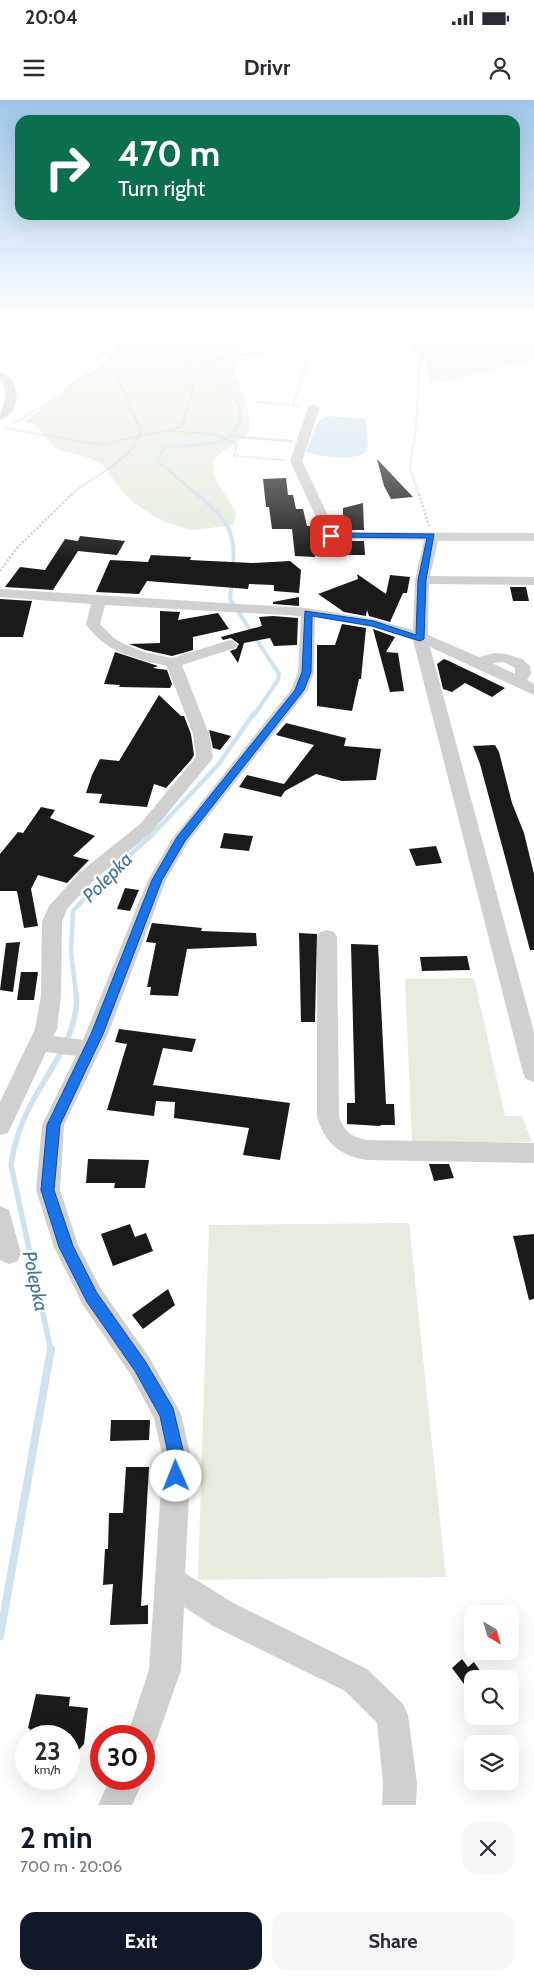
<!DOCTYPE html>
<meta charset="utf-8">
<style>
:root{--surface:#fff;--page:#f7f7f7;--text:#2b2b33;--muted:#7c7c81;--accent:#111827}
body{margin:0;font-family:Cabin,sans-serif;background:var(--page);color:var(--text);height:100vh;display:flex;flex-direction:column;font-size:19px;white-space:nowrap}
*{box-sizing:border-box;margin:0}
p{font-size:16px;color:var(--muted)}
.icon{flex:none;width:28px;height:28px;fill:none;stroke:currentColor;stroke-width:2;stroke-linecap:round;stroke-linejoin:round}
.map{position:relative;height:1705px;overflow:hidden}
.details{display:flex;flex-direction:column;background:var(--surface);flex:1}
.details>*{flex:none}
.guide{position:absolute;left:15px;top:15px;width:505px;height:105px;border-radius:15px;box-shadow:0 5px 20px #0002;background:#0b6e4f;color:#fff;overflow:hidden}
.needle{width:32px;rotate:143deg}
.controls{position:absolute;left:464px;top:1505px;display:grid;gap:10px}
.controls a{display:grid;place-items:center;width:55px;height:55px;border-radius:10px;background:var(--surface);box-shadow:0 5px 20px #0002;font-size:25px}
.speed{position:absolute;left:15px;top:1625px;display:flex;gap:10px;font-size:25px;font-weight:700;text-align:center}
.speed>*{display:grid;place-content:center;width:65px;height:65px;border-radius:50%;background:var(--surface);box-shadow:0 5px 20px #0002;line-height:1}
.speed small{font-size:12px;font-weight:400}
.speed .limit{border:8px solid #d22;background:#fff;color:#111}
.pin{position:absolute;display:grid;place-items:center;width:42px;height:42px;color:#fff;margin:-21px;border-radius:10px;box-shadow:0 2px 8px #0006}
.me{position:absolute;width:55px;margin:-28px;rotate:359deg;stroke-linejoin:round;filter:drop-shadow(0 0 4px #0008)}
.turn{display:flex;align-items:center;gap:18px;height:105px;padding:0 20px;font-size:22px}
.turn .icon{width:65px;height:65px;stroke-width:2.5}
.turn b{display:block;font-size:35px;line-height:42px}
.round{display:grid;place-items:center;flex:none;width:52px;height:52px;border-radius:15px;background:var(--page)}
.overview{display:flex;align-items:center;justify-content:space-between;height:85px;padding:0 20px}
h1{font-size:30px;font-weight:700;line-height:38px;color:var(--accent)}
.primary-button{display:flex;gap:10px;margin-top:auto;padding:10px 20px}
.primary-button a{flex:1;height:58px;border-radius:15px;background:var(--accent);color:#fff;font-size:20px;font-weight:700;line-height:58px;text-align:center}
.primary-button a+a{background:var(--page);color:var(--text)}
.status{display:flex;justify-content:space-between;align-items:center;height:35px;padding:0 25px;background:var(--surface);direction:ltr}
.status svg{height:14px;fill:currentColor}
header{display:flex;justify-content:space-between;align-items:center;height:65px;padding:0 20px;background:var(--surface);font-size:22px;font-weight:700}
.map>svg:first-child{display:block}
.green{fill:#e6ecdf}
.water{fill:#cfe2ee}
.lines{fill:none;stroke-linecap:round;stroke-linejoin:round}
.stream-far4{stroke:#cfe2ee;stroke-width:2.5}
.stream-far3{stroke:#cfe2ee;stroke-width:4}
.stream-far2{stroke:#cfe2ee;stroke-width:4.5}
.stream-far1{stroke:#cfe2ee;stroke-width:5.5}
.stream{stroke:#cfe2ee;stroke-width:8}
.building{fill:#1a1a1a}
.path-far1{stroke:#cdcdcd;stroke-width:2;stroke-dasharray:1 1;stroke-linecap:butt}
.path{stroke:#cdcdcd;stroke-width:2.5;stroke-dasharray:2 2;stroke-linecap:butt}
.minor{fill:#d0d0d0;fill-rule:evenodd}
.route{fill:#1a73e8;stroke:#114b97}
.labels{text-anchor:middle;stroke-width:5;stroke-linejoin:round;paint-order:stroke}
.water-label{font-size:19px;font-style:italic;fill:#3f7597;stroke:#fff}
</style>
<div class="status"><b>20:04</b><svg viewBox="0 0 49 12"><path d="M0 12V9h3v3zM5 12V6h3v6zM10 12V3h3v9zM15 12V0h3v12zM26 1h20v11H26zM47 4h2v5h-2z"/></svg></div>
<header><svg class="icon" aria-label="menu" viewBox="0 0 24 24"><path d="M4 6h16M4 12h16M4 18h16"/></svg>Drivr<svg class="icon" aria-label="person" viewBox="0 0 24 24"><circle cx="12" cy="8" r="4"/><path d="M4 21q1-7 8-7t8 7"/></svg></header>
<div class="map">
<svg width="534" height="1705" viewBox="0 0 534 1705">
<rect width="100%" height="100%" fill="#fff"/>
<g class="green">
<path d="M119,223H294L271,230L236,257L232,267C237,282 257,320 247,334C241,340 222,351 213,360L214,377L236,412L234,425L192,430L164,422L135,404L121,390L103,365L90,358L55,349L36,325L25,322L70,287L68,284C93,272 124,256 119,223Z"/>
<path d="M355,223H534V259L444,283L431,280L425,262L396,232Z"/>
<path d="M474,878L505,1016H522L532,1042H412L405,879Z"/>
<path d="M409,1123L446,1477L198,1480L209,1125Z"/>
</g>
<path class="water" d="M329,316L366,319L368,345L365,353C350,361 322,357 306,352L318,321Z"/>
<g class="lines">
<g class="stream-far4">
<path d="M226,336L292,341"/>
<path d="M198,396L157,360L164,348C176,346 212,345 221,341C239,333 247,314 234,298C225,286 212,278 202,265L220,258L261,253L269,247L268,223"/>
</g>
<g class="stream-far3">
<path d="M197,394C225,419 237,429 233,468"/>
<path d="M232,481L230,499L279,574L278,580L254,615"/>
</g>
<path class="stream-far2" d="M76,894L71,852L73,811L97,785L153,734L218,665L254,613"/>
<path class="stream-far1" d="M51,1251L11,1065C14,1044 20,1025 30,1006C47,973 81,932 76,893"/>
<path class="stream" d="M0,1536L51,1249"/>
</g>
<g class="building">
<path d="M377,359L413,397L391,399L384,386Z"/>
<path d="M286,378L288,395H293L296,409H303L307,426H310L315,457L295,456L292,429H272L269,407H266L263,379Z"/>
<path d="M363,403L364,430H343V408Z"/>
<path d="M80,436L125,441L117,455L78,451L53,490L5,487L20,467L45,470L65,439L78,441Z"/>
<path d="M343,441H364L365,455H343Z"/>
<path d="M151,455L191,457L190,460L252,463L290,461L301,470L299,493L274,491V485L249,484L248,489L147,481L139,494L96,492L110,460L148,462Z"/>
<path d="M357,474L386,494L390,475L410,477L407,493H403L390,522L369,516L367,510L366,516L344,512L318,494L358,479Z"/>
<path d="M510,487H526L529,501H513Z"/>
<path d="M299,497V506L273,504V502Z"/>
<path d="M0,499L32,501L23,537H0Z"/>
<path d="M160,511L180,512L178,520L218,513L229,529L193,537V550L172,556L145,550L129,544L160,543Z"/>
<path d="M273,516L298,518L297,545L274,546L270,538L244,543L238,563L230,551L236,549L239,544L231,538L223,540L221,537L262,526L259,517Z"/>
<path d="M342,524L366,528L361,579H359L352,611L317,606V545H335Z"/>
<path d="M373,529L395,537L386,552L398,553L404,591L390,592Z"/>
<path d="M115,552L158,566L153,568L167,570L172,584L170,588L119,587L120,585L104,584Z"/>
<path d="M444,559L449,561L505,588L492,597L465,583L452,592L443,589L437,564Z"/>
<path d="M159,595L181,616H184L191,634L194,655L191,660L166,688L154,684L147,707L99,703L102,694L86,693L92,675L100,659L119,661Z"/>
<path d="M286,623L346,638L344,646L381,649L376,680L342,681L316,674L285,691L281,697L239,687L247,675L284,684L314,645L276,635Z"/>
<path d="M209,630L231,636L220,650L213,648Z"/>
<path d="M495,645L499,652L512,703L524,733L534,774V850H530L480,664L473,646Z"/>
<path d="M41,707L55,710L50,718L95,736L73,756L89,760L67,783L38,775L31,789L38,826L24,828L17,791H0V754L18,732L23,733Z"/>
<path d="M224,733L253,736L249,751L220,748Z"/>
<path d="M436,746L442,763L416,766L409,749Z"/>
<path d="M125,788L139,790L130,811L117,809Z"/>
<path d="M152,823L202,828L201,831L256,833L257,846L187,849L178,896L150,895L151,887H147L156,843L146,842Z"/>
<path d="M299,833L317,834L315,922H301Z"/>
<path d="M20,842L13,892L0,890L6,843Z"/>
<path d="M351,844L378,845L386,1004H394L395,1025H381L380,1026L347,1024V1003H355Z"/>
<path d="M467,856L470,870L422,871L420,857Z"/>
<path d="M21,872H38L34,900H17Z"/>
<path d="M119,929L196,939L192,952L163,948L153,985L290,1003L280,1060L243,1055L249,1028L174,1018L175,1002L156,1001L154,1016L107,1010L127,944L115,942Z"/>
<path d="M88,1059L149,1060L145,1088H114L115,1083H86Z"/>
<path d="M429,1064H449L454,1078L434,1081Z"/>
<path d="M130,1124L135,1137L146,1133L153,1151L113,1166L101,1134Z"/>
<path d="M534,1134V1199L529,1200L513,1136Z"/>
<path d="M168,1189L175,1205L143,1229L132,1215Z"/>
<path d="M111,1320H150L149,1340L110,1341Z"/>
<path d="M126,1367H149L141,1506L148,1505V1524L110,1525L113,1484L103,1485L105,1449H108L109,1413H123Z"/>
<path d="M462,1559L468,1567L474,1562L482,1574L477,1579H472V1583L467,1588L452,1568Z"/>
<path d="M36,1594L70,1597L69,1606L88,1608L84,1644L69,1661V1636H29L30,1629L28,1628Z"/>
</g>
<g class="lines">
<g class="path-far1">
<path d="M312,223L364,226L372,223"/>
<path d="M256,302L293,305"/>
<path d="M300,306L293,305L320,224"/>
<path d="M14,323C60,297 96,272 120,223"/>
<path d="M5,328L100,345L182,327L193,289L180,278L188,258L235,229L237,223"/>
<path d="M169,331C192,333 217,331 237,345L234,356L283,360"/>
<path d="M70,396C93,374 131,363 141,331L106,251"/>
<path d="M419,396L410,368L416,326L422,225L424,223"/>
</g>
<g class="path">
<path d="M419,394L429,426"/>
<path d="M0,471L17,448L72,394"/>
</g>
<g class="minor">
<path d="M0,272C22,277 22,315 0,320C0,305 12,295 0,281Z"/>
<path d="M314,304L320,307L302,361L336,432L534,433V441H438L430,476L534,477V485L429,484L428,535L479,557L495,553L506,554L522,559L530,566L531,574L527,580L534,584V595L430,547L534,932V982L526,979L523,973L413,540L371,527L315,517L314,572L307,591L188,742L166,780L108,934L64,1025L60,1090L78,1145L101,1189L149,1257L181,1314L191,1358L185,1473L235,1504L367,1569L403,1604L408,1615L417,1683L416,1705H382L383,1683L377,1623L345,1591L213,1526L184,1507L181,1570L154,1647L144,1652V1636H127L149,1570L163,1358L154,1318L131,1275L83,1205L54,1147L36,1090L42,1025L76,956L46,952L8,1033L0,1035V1002L35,929L41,896L42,822L49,806L79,773L140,724L196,657L193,634L167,566C134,558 106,553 86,524L91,504L0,497V489L306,508L373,519L413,530L415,480L424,440L326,439L290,361L308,307ZM105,505L301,516L298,572L291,590L172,739L148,780L83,940L53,936L57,929L61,896L62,822L67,809L93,781L152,732L213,658L209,634L182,565L235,548L238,545L235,542L230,540L172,558L144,552L124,544L114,538L100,524ZM504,562L515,568V574L492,563Z"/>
<path d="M327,830L334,832L337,837L339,1017C344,1031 352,1038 367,1040L534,1043V1063L367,1060C340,1056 325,1043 317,1017V837L320,832Z"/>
<path d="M0,1106L9,1110L21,1153L18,1161L9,1164L0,1160Z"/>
<path d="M110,1679H144L132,1705H98Z"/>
</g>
</g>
<linearGradient id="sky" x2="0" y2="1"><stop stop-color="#9ec6ea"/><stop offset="0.48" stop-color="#fff"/><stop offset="1" stop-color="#fff" stop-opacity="0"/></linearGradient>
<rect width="534" height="462" fill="url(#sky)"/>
<path class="route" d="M331,433L434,434L426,480L424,539L420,541L372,526L312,516L311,572L304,590L185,741L162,780L103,934L60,1025L54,1090L73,1146L97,1193L145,1261L173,1308L185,1358L184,1376L182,1381L176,1384L170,1381L168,1376L169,1358L160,1316L135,1271L87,1202L59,1147L41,1090L47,1025L91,934L152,780L177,737L295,590L302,572L305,511L374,521L416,535L418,480L427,438L329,437V434Z"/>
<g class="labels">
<g class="water-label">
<text transform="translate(107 777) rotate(-45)" y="7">Polepka</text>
<text transform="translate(36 1181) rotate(78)" y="7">Polepka</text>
</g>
</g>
</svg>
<div class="controls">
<a><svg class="needle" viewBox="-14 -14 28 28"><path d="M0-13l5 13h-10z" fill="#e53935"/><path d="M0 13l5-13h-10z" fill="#7c7c81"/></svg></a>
<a><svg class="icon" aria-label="search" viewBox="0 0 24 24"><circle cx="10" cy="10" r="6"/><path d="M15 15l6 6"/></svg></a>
<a><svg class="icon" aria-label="layers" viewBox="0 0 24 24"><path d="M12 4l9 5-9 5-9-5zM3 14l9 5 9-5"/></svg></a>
</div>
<div class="speed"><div>23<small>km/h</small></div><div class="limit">30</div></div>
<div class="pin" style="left:331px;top:436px;background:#d93025"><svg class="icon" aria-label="arrive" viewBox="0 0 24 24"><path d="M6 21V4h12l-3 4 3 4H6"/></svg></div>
<svg class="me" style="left:176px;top:1376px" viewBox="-20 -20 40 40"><circle r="19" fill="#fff"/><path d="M0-13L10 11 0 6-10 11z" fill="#1a73e8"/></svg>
<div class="guide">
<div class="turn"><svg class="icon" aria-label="right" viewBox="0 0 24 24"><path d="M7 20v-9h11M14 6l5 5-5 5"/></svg><div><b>470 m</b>Turn right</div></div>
</div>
</div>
<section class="details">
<div class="overview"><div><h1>2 min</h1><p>700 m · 20:06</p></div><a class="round"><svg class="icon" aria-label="close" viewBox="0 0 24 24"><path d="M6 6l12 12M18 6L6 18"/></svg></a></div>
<div class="primary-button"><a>Exit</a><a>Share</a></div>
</section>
